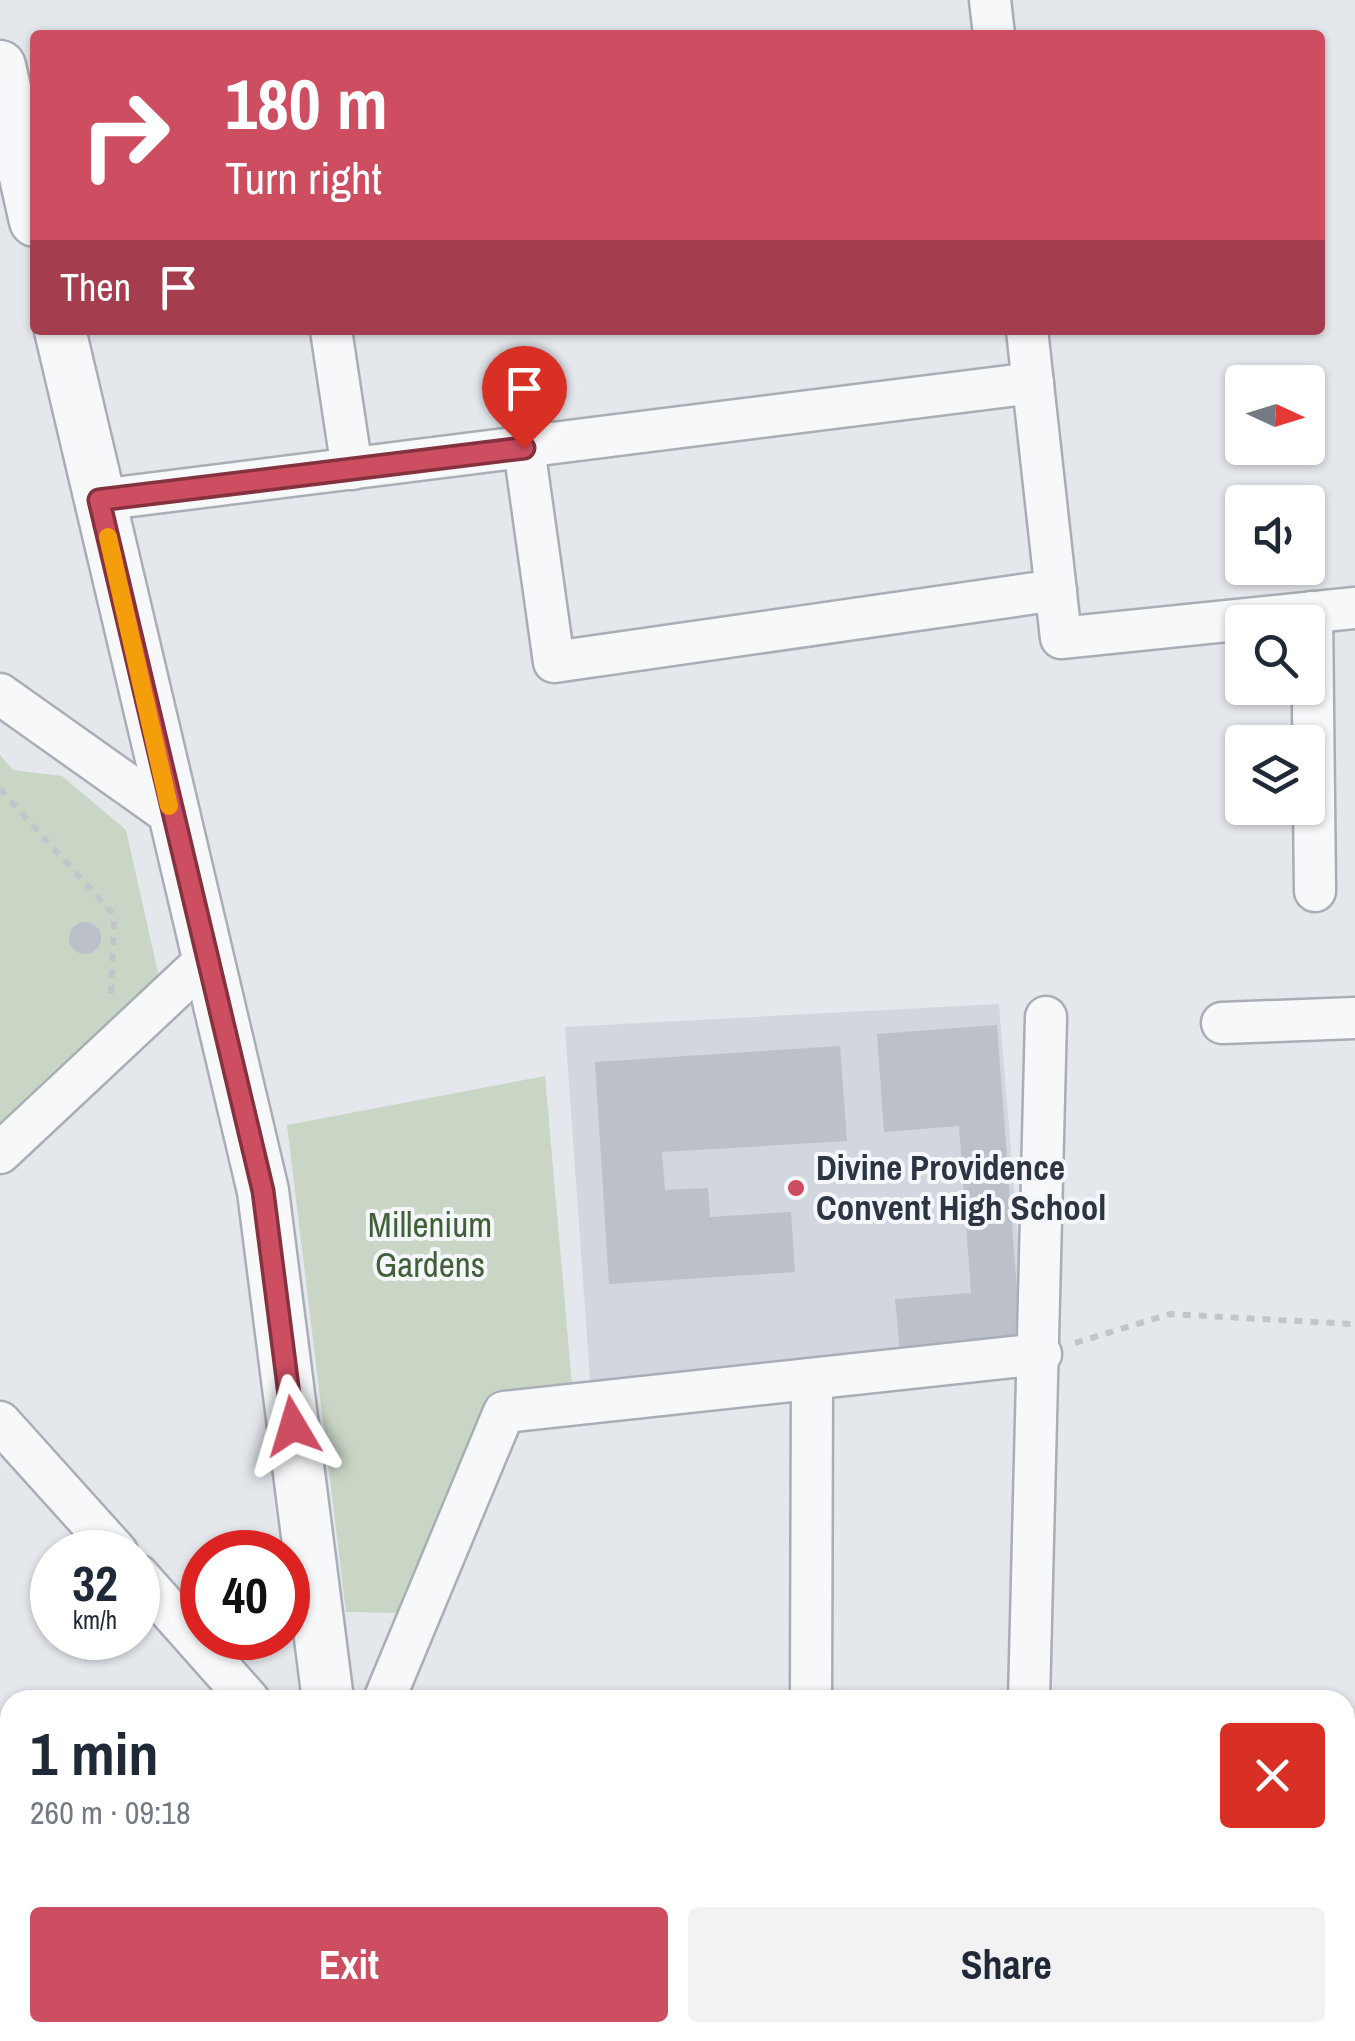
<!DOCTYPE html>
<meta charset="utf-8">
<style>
:root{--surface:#fff;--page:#f2f2f3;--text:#1f2937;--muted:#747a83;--accent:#cd4d61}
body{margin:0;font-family:"Archivo Narrow",sans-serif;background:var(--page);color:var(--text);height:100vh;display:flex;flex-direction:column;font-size:38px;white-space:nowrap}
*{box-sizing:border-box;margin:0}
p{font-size:32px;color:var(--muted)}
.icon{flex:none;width:55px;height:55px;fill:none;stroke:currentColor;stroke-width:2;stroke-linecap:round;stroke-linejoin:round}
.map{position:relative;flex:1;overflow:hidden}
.sheet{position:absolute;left:0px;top:1690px;width:1355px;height:352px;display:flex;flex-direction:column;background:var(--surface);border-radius:30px 30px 0 0;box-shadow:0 2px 8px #0004}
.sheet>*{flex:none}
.hud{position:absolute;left:30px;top:30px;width:1295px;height:305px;border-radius:10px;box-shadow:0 2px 8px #0004;background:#cd4d61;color:#fff;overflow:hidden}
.needle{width:65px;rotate:94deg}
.buttons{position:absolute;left:1225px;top:365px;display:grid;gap:20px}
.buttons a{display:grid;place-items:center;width:100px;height:100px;border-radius:10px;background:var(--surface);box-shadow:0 2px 8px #0004;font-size:50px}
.speed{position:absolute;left:30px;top:1530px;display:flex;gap:20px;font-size:50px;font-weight:700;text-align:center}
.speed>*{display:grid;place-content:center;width:130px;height:130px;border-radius:50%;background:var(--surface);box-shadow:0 2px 8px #0004;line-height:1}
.speed small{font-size:25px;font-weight:400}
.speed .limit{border:15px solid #d22;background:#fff;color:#111}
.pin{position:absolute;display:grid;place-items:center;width:85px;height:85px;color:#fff;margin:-102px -42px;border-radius:50% 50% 50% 0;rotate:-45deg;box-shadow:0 0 10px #0007}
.pin .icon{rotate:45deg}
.me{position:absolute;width:110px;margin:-55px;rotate:353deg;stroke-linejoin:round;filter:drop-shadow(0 0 8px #0008)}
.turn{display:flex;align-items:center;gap:35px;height:210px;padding:0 30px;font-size:45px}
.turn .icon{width:130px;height:130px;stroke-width:2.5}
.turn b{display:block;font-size:70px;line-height:85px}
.then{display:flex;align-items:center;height:95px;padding:0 30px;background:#0003;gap:20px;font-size:38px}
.round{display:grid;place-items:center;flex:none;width:105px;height:105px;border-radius:10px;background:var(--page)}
.summary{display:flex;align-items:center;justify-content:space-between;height:170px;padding:0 30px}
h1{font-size:60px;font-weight:700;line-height:75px}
.cta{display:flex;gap:20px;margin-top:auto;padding:20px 30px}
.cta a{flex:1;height:115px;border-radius:10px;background:var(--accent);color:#fff;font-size:40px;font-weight:700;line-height:115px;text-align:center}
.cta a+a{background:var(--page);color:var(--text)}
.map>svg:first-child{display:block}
.built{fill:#d2d6de}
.green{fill:#c9d5c5}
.building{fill:#bbc0c9}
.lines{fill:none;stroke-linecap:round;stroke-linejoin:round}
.minor-casing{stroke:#a9aeb6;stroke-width:45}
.tertiary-casing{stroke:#a9aeb6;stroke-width:55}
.path{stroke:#c2c5cb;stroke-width:6;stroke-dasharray:8 8;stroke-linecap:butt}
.minor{stroke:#f7f8fa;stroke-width:40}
.tertiary{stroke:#f7f8fa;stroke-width:50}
.route-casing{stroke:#85323f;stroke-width:25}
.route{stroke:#cd4d61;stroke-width:18}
.slow{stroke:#f59e0b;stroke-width:18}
.poi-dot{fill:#cd4d61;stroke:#f4f6f9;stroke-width:4}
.labels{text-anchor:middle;stroke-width:8;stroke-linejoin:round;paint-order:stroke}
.poi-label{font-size:35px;font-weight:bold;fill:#2c3544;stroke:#f4f6f9;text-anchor:start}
.park-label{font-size:35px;fill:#416039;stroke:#f4f6f9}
</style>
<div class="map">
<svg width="1355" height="2041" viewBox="0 0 1355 2041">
<rect width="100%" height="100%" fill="#e4e7ec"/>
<path class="built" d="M999,1004L1027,1349L591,1393L565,1027Z"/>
<g class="green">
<path d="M0,755L13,770L62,776L126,830L159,977L0,1124Z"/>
<path d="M545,1076L572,1385L496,1395L406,1613L346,1612L287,1125Z"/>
</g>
<g class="building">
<circle cx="85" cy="938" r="16"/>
<path d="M997,1025L1021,1344L900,1353L895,1299L971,1293L959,1126L884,1132L877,1034Z"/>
<path d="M840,1046L847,1141L662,1152L665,1190L708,1188L710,1217L791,1212L795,1272L609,1284L595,1062Z"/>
</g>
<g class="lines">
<defs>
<g id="minor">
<path d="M990,0L994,35"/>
<path d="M331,330L352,469"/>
<path d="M1027,330L1061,638L1355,608"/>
<path d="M524,448L554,662L1056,590"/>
<path d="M99,500L1033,383"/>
<path d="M1312,612L1315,891"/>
<path d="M0,694L172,816"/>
<path d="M1222,1023L1355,1018"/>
<path d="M0,1153L208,958"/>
<path d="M0,1422L117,1552"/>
<path d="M138,1575L249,1700"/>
<path d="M384,1700L504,1412L1041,1354"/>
<path d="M811,1700L812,1381"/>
<path d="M1029,1700L1046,1017"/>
<path d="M809,2041V2032"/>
<path d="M1018,2041V2032"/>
</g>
<g id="tertiary">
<path d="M0,66L35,221"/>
<path d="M60,330L263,1191L328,1700"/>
<path d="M373,2032L374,2041"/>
</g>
</defs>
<use href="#minor" class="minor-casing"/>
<use href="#tertiary" class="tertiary-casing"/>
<g class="path">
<path d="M0,789L114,915L111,997"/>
<path d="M1075,1343L1170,1314L1352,1324"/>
</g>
<use href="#minor" class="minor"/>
<use href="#tertiary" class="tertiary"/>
</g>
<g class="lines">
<defs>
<path id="route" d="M293,1426L263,1191L99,500L524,448"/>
</defs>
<use href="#route" class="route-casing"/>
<use href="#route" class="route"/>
<path class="slow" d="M108,537L169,806"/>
</g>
<circle class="poi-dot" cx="796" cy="1188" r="10"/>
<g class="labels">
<g class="poi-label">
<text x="816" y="1180">Divine Providence<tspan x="816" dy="40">Convent High School</tspan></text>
</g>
<g class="park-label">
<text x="430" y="1237">Millenium<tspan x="430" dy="40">Gardens</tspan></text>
</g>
</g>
</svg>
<div class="buttons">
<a><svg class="needle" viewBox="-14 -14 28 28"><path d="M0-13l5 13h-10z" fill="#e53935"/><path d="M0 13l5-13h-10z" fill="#747a83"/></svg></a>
<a><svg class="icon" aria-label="sound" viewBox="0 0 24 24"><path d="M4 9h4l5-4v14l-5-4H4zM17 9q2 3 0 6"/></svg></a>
<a><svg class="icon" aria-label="search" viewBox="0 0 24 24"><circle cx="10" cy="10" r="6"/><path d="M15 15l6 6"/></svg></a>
<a><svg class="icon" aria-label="layers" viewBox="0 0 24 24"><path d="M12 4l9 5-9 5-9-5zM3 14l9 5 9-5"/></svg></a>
</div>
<div class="speed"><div>32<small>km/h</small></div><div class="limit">40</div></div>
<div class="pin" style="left:524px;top:448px;background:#d93025"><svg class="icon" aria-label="arrive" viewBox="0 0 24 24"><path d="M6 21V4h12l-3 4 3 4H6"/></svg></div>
<svg class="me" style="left:293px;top:1426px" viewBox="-20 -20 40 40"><path d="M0-17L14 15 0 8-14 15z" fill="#cd4d61" stroke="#fff" stroke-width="4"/></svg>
<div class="hud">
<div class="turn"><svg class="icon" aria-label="right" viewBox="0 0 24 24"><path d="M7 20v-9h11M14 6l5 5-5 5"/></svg><div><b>180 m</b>Turn right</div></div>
<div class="then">Then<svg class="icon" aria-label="arrive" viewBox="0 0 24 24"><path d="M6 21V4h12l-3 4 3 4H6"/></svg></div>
</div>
<section class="sheet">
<div class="summary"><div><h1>1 min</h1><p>260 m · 09:18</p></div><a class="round" style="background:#d93025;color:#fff"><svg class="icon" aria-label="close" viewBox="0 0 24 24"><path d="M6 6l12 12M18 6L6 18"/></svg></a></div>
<div class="cta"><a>Exit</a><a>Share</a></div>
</section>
</div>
